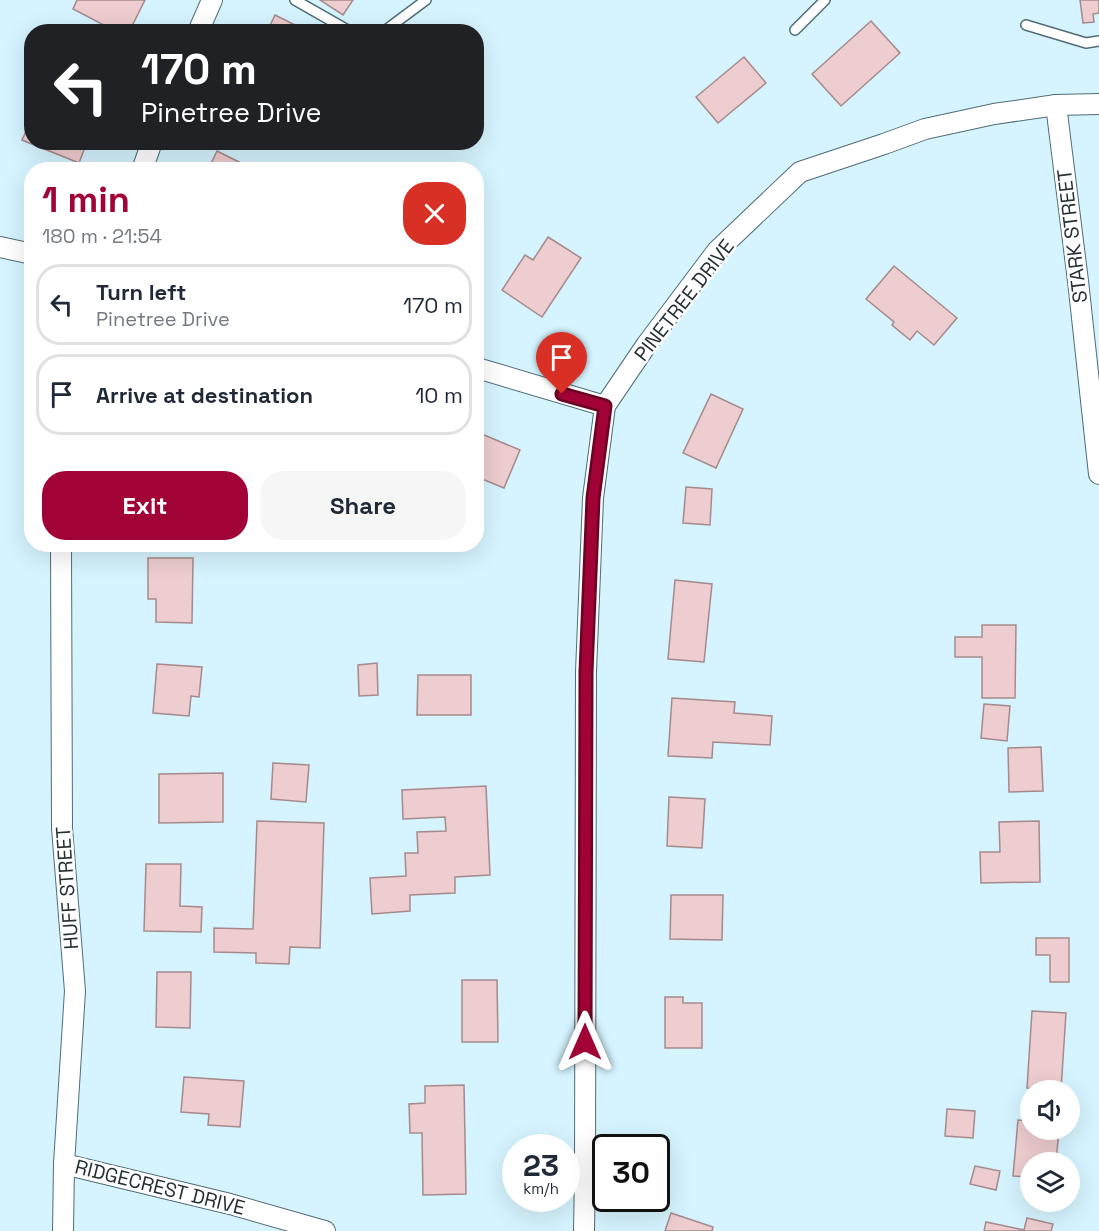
<!DOCTYPE html>
<meta charset="utf-8">
<style>
:root{--surface:#fff;--page:#f6f6f7;--text:#1f2937;--muted:#747a83;--line:#e0e1e3;--accent:#a20336}
body{margin:0;font-family:"Space Grotesk",sans-serif;background:var(--page);color:var(--text);height:100vh;display:flex;flex-direction:column;font-size:22px;white-space:nowrap}
*{box-sizing:border-box;margin:0}
p{font-size:20px;color:var(--muted)}
.icon{flex:none;width:33px;height:33px;fill:none;stroke:currentColor;stroke-width:2;stroke-linecap:round;stroke-linejoin:round}
.map{position:relative;flex:1;overflow:hidden}
.panel{position:absolute;left:24px;top:162px;width:460px;height:390px;display:flex;flex-direction:column;background:var(--surface);border-radius:24px;box-shadow:0 6px 24px #0002}
.panel>*{flex:none}
.top-card{position:absolute;left:24px;top:24px;width:460px;height:126px;border-radius:24px;box-shadow:0 6px 24px #0002;background:#202124;color:#fff;overflow:hidden}
.buttons{position:absolute;left:1020px;top:1080px;display:grid;gap:12px}
.buttons a{display:grid;place-items:center;width:60px;height:60px;border-radius:50%;background:var(--surface);box-shadow:0 6px 24px #0002;font-size:30px}
.speed{position:absolute;left:502px;top:1134px;display:flex;gap:12px;font-size:30px;font-weight:700;text-align:center}
.speed>*{display:grid;place-content:center;width:78px;height:78px;border-radius:50%;background:var(--surface);box-shadow:0 6px 24px #0002;line-height:1}
.speed small{font-size:15px;font-weight:400}
.speed .limit{border:3px solid #111;border-radius:9px;background:#fff;color:#111}
.pin{position:absolute;display:grid;place-items:center;width:51px;height:51px;color:#fff;margin:-62px -26px;border-radius:50% 50% 50% 0;rotate:-45deg;box-shadow:0 0 6px #0007}
.pin .icon{rotate:45deg}
.me{position:absolute;width:66px;margin:-33px;rotate:0deg;stroke-linejoin:round;filter:drop-shadow(0 0 4px #0008)}
.turn{display:flex;align-items:center;gap:21px;height:126px;padding:0 18px;font-size:27px}
.turn .icon{width:78px;height:78px;stroke-width:2.5}
.turn b{display:block;font-size:42px;line-height:51px}
.round{display:grid;place-items:center;flex:none;width:63px;height:63px;border-radius:24px;background:var(--page)}
.overview{display:flex;align-items:center;justify-content:space-between;height:102px;padding:0 18px}
h1{font-size:36px;font-weight:700;line-height:45px;color:var(--accent)}
.button{display:flex;gap:12px;margin-top:auto;padding:12px 18px}
.button a{flex:1;height:69px;border-radius:24px;background:var(--accent);color:#fff;font-size:24px;font-weight:700;line-height:69px;text-align:center}
.button a+a{background:var(--page);color:var(--text)}
ul{padding:0;list-style:none}
li{display:flex;align-items:center;gap:18px;height:81px;margin:0 12px 9px;padding:0 6px;border:3px solid var(--line);border-radius:24px}
li div{flex:1}
li b{display:block;font-size:22px}
li em{font-style:normal}
.map>svg:first-child{display:block}
.building{fill:#edcdcf;stroke:#a68a8b;stroke-width:1.5}
.lines{fill:none;stroke-linecap:round;stroke-linejoin:round}
.service-casing{stroke:#516c76;stroke-width:12}
.minor-casing{stroke:#516c76;stroke-width:22}
.service{stroke:#fff;stroke-width:9}
.minor{stroke:#fff;stroke-width:20}
.route-casing{stroke:#690223;stroke-width:15}
.route{stroke:#a20336;stroke-width:10}
.labels{text-anchor:middle;stroke-width:5;stroke-linejoin:round;paint-order:stroke}
.street-label{font-size:20px;fill:#253035;stroke:#fff}
</style>
<div class="map">
<svg width="1099" height="1231" viewBox="0 0 1099 1231">
<rect width="100%" height="100%" fill="#d5f4ff"/>
<g class="building">
<path d="M77,0H145L129,32H117L73,9Z"/>
<path d="M320,0H353L343,15Z"/>
<path d="M1080,0H1099V13L1093,14L1094,22L1083,23Z"/>
<path d="M275,15L309,32H267Z"/>
<path d="M871,21L900,53L841,106L812,74Z"/>
<path d="M744,57L766,83L718,123L696,97Z"/>
<path d="M32,118V142H87L79,163L22,140Z"/>
<path d="M217,151L255,170H208Z"/>
<path d="M548,237L581,258L542,317L502,290L525,255L533,260Z"/>
<path d="M894,266L957,318L934,345L917,331L910,340L892,325L894,322L866,299Z"/>
<path d="M711,394L743,409L716,468L683,453Z"/>
<path d="M477,432L520,450L504,488L477,477Z"/>
<path d="M686,487L712,489L710,525L683,523Z"/>
<path d="M148,558H193L192,623L156,622V599H148Z"/>
<path d="M675,580L712,584L704,662L668,659Z"/>
<path d="M982,625H1016L1015,698H982V657H955V637H982Z"/>
<path d="M377,663L378,695L359,696L358,665Z"/>
<path d="M157,664L202,667L199,697L191,696L189,716L153,713Z"/>
<path d="M418,675H471V715H417Z"/>
<path d="M672,698L735,702L734,713L772,716L770,745L713,742L712,758L668,756Z"/>
<path d="M984,704L1010,706L1007,741L981,738Z"/>
<path d="M1041,747L1043,791L1009,792L1008,748Z"/>
<path d="M273,763L309,765L306,802L271,799Z"/>
<path d="M223,773V822L159,823V774Z"/>
<path d="M486,786L490,875L455,877V893L410,895V911L372,914L370,878L406,876L405,853H418L417,832L446,831L445,817L403,819L402,790Z"/>
<path d="M669,797L705,799L702,848L667,846Z"/>
<path d="M257,821L324,823L320,948L290,947L289,964L256,963V953L214,952V928L253,929Z"/>
<path d="M1039,821L1040,882L981,883L980,852H1000L999,822Z"/>
<path d="M146,864H181L180,906L202,907L201,932L144,931Z"/>
<path d="M671,895H723L722,940L670,939Z"/>
<path d="M1036,938H1069V982H1050V955H1036Z"/>
<path d="M157,972H191L190,1028L156,1027Z"/>
<path d="M462,980H497L498,1042H462Z"/>
<path d="M665,997H683V1003H702V1048H665Z"/>
<path d="M1032,1011L1066,1013L1061,1090L1027,1088Z"/>
<path d="M184,1077L244,1081L240,1127L208,1125L209,1114L181,1112Z"/>
<path d="M464,1085L466,1194L423,1195L422,1133H410L409,1104L425,1103V1086Z"/>
<path d="M947,1109L975,1111L973,1138L945,1136Z"/>
<path d="M1018,1120L1030,1121V1130H1059L1056,1162H1030V1177L1013,1176Z"/>
<path d="M975,1166L1000,1171L996,1190L970,1184Z"/>
<path d="M671,1213L713,1227L712,1231H665Z"/>
<path d="M1027,1218L1053,1224L1051,1231H984L986,1222L1024,1230Z"/>
</g>
<g class="lines">
<defs>
<g id="service">
<path d="M295,0L351,32"/>
<path d="M1026,25L1086,43L1099,41"/>
<path d="M795,30L825,0"/>
<path d="M383,32L426,0"/>
</g>
<g id="minor">
<path d="M198,32L212,0"/>
<path d="M1056,105L1078,281L1099,474"/>
<path d="M142,170L152,142"/>
<path d="M0,247L32,254"/>
<path d="M477,368L605,406"/>
<path d="M61,544L62,828L75,991L64,1164L63,1231"/>
<path d="M64,1164L230,1204L325,1231"/>
<path d="M584,1231L585,1174L586,672L593,498L605,406L647,344L717,251L800,172L884,144L925,129L994,114L1056,105L1099,104"/>
</g>
</defs>
<use href="#service" class="service-casing"/>
<use href="#minor" class="minor-casing"/>
<use href="#service" class="service"/>
<use href="#minor" class="minor"/>
</g>
<g class="lines">
<defs>
<path id="route" d="M562,394L605,406L593,498L586,672L585,1042"/>
</defs>
<use href="#route" class="route-casing"/>
<use href="#route" class="route"/>
</g>
<g class="labels">
<g class="street-label">
<text transform="translate(1072 236) rotate(-97)" y="7">STARK STREET</text>
<text transform="translate(684 300) rotate(-52)" y="7">PINETREE DRIVE</text>
<text transform="translate(67 888) rotate(-94)" y="7">HUFF STREET</text>
<text transform="translate(160 1187) rotate(14)" y="7">RIDGECREST DRIVE</text>
</g>
</g>
</svg>
<div class="buttons">
<a><svg class="icon" aria-label="sound" viewBox="0 0 24 24"><path d="M4 9h4l5-4v14l-5-4H4zM17 9q2 3 0 6"/></svg></a>
<a><svg class="icon" aria-label="layers" viewBox="0 0 24 24"><path d="M12 4l9 5-9 5-9-5zM3 14l9 5 9-5"/></svg></a>
</div>
<div class="speed"><div>23<small>km/h</small></div><div class="limit">30</div></div>
<div class="pin" style="left:562px;top:394px;background:#d93025"><svg class="icon" aria-label="arrive" viewBox="0 0 24 24"><path d="M6 21V4h12l-3 4 3 4H6"/></svg></div>
<svg class="me" style="left:585px;top:1042px" viewBox="-20 -20 40 40"><path d="M0-17L14 15 0 8-14 15z" fill="#a20336" stroke="#fff" stroke-width="4"/></svg>
<div class="top-card">
<div class="turn"><svg class="icon" aria-label="left" viewBox="0 0 24 24"><path d="M17 20v-9H6M10 6l-5 5 5 5"/></svg><div><b>170 m</b>Pinetree Drive</div></div>
</div>
<section class="panel">
<div class="overview"><div><h1>1 min</h1><p>180 m · 21:54</p></div><a class="round" style="background:#d93025;color:#fff"><svg class="icon" aria-label="close" viewBox="0 0 24 24"><path d="M6 6l12 12M18 6L6 18"/></svg></a></div>
<ul>
<li><svg class="icon" aria-label="left" viewBox="0 0 24 24"><path d="M17 20v-9H6M10 6l-5 5 5 5"/></svg><div><b>Turn left</b><p>Pinetree Drive</p></div><em>170 m</em></li>
<li><svg class="icon" aria-label="arrive" viewBox="0 0 24 24"><path d="M6 21V4h12l-3 4 3 4H6"/></svg><div><b>Arrive at destination</b></div><em>10 m</em></li>
</ul>
<div class="button"><a>Exit</a><a>Share</a></div>
</section>
</div>
